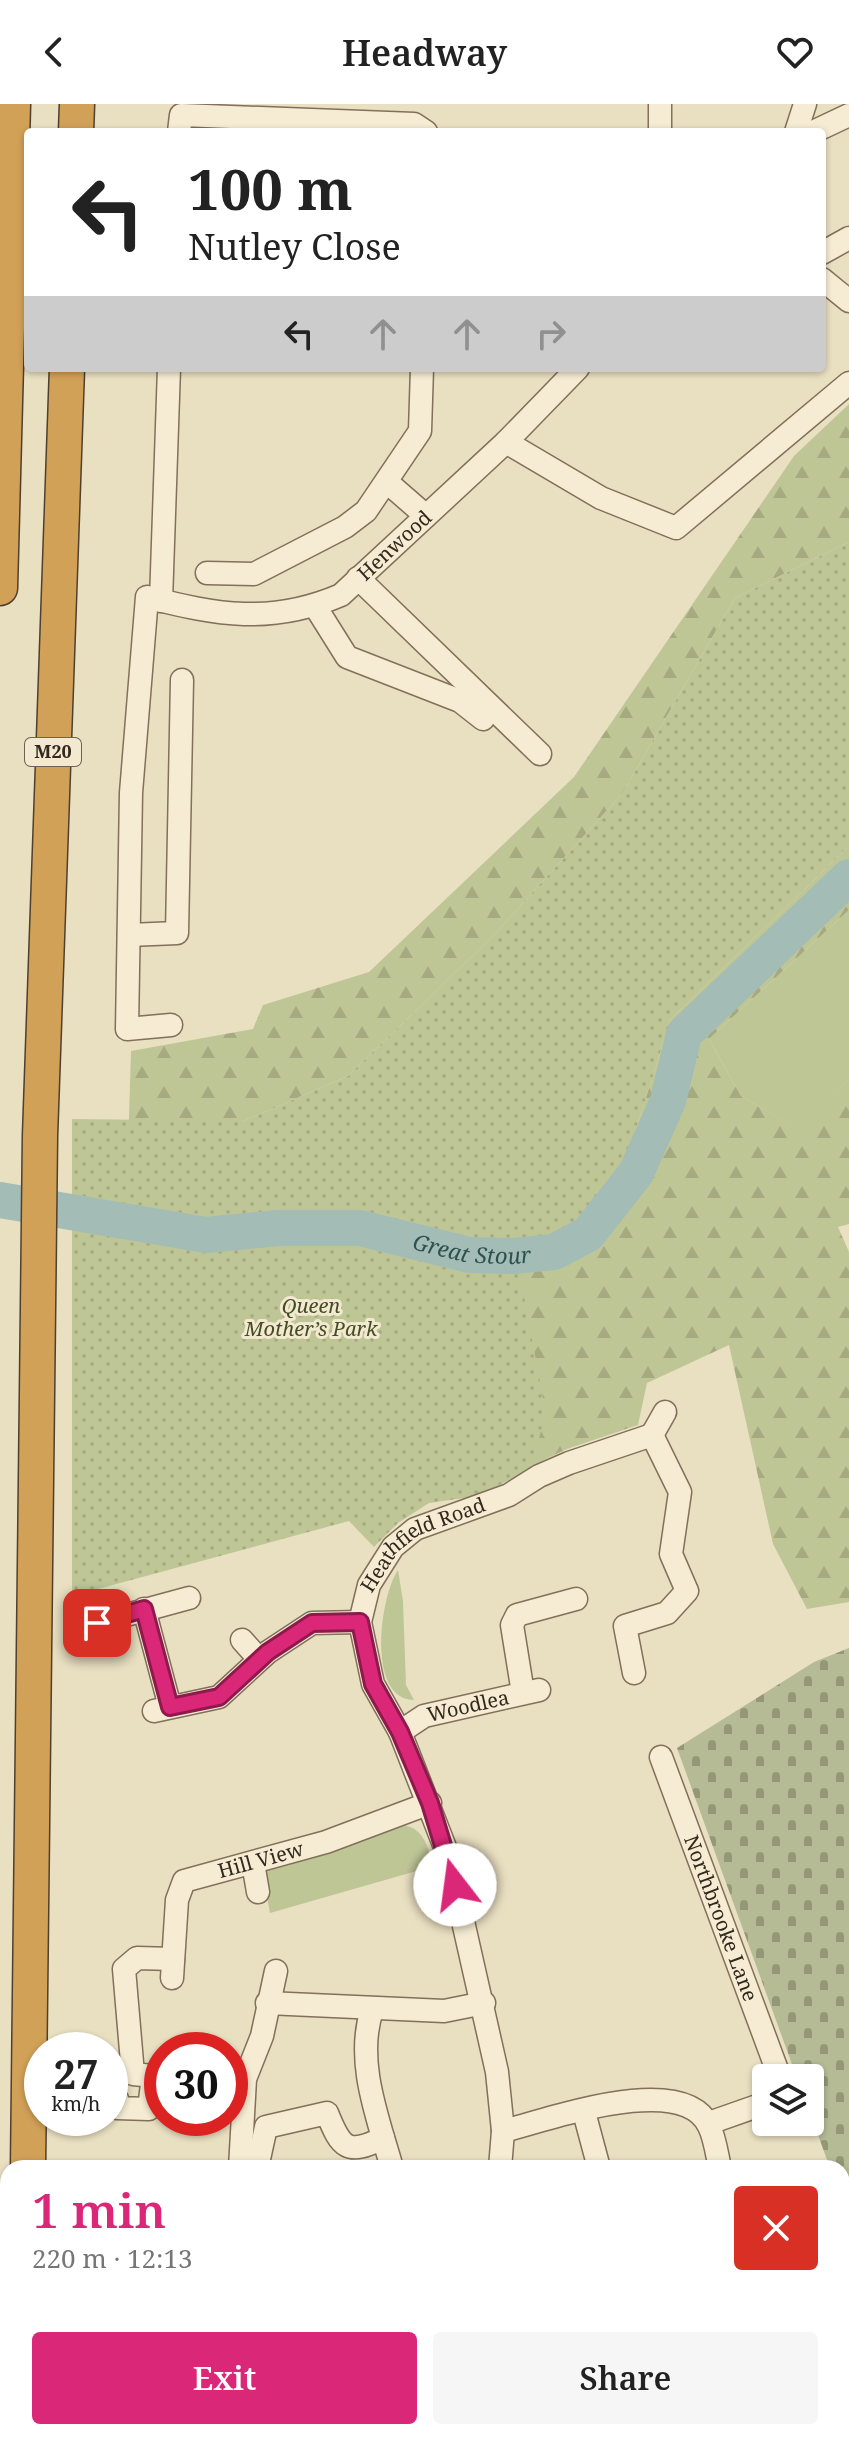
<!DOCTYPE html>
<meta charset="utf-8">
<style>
:root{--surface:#fff;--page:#f6f6f6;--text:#222;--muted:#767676;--accent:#db2777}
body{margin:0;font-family:"Noto Serif",serif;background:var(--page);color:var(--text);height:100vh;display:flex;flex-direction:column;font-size:30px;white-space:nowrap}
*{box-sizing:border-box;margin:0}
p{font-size:26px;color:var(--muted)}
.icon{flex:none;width:44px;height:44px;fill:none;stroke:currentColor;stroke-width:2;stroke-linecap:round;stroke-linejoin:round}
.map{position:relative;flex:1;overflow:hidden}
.side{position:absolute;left:0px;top:2056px;width:850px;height:280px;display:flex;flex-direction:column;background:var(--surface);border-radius:24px 24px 0 0;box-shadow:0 2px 6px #0004}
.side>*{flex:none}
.banner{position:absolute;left:24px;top:24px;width:802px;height:244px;border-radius:8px;box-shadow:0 2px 6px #0004;background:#fff;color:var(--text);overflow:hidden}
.buttons{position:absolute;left:752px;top:1960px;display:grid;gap:16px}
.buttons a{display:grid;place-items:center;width:72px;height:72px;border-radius:8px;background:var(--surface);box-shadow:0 2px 6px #0004;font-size:40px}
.speed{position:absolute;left:24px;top:1928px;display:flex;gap:16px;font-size:40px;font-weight:700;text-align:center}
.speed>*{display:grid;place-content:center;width:104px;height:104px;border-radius:50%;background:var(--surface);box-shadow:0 2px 6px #0004;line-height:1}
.speed small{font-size:20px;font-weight:400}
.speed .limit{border:12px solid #d22;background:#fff;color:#111}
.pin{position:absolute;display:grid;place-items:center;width:68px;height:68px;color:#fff;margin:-34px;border-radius:16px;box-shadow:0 4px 12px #0006}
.me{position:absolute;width:88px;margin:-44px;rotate:345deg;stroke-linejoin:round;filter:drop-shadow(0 0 6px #0008)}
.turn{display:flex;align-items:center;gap:28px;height:168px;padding:0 32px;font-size:36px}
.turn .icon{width:104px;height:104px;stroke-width:2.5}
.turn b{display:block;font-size:56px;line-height:68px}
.lanes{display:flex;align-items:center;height:76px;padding:0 32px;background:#0003;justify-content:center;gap:40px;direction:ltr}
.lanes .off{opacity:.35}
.round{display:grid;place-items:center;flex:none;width:84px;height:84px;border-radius:8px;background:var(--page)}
.head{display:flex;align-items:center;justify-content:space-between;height:136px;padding:0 32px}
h1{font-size:48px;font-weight:600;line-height:60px;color:var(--accent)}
.primary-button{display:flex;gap:16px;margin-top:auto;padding:16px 32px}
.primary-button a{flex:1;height:92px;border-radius:8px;background:var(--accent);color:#fff;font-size:32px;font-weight:600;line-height:92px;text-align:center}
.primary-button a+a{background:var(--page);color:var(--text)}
header{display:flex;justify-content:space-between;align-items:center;height:104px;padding:0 32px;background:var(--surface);font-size:36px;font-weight:600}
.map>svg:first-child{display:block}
.grass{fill:#bfc696}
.forest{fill:url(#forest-firs)}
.cemetery{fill:url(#cemetery-stones)}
.park{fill:url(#park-dots)}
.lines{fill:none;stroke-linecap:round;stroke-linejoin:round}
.river{stroke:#a3bcb6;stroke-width:36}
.minor-casing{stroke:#81705a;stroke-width:25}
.major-casing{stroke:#4f3f2e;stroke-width:33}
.highway-casing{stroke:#4f3f2e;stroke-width:37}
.minor{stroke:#f5ecd3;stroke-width:22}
.major{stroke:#ead59b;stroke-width:30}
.highway{stroke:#d2a158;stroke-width:34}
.route-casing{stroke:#8e194d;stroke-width:20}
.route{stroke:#db2777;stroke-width:14}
.labels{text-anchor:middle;stroke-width:6;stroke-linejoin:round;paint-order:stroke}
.shield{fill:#f2e9d0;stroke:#6c6253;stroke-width:2}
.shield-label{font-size:18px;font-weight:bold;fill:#32281d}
.street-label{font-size:20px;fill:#32281d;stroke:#f2e9d0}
.park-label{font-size:20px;font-style:italic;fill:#424d26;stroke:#f2e9d0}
.water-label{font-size:22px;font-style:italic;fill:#2e5150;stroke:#f2e9d0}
</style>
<header><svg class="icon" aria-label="back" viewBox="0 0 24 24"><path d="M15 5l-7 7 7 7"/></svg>Headway<svg class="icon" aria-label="heart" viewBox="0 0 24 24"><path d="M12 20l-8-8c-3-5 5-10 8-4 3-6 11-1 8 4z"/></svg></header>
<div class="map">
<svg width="849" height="2336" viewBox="0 0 849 2336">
<defs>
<pattern id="forest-firs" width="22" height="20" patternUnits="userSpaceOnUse" patternTransform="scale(2)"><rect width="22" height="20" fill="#bfc696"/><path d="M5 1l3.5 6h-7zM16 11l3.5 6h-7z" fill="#a5aa81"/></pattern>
<pattern id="cemetery-stones" width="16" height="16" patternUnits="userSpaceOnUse" patternTransform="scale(2)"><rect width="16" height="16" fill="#b5bb95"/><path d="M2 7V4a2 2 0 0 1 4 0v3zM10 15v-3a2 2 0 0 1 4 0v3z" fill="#949879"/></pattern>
<pattern id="park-dots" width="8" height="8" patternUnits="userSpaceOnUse" patternTransform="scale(2)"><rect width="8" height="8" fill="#bfc696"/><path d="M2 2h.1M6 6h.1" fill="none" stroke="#a5aa81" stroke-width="1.8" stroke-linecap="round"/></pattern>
</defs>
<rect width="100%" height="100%" fill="#e9dfc1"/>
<g class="grass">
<path d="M849,806V974L805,1029L741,992L709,935Z"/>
<path d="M398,1466L403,1497L406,1581L414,1596C366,1595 380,1492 398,1466Z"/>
<path d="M400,1721C424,1722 427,1742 434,1762L270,1809L264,1777L266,1767Z"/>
</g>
<g class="forest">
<path d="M849,300V438L735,494L622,690L493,832L348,972L244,1017L127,1078L131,947L253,925L263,901L369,868L574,673L794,352Z"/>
<path d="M849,742V806L709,935L741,992L804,1028L849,974V1120L838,1123L849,1148V1498L807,1505L773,1440L729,1241L647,1279L638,1321L567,1345L529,1363L442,1157L626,1056L671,915Z"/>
</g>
<path class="cemetery" d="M849,1544V2116L842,2096V2064H830L810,2009V1974H797L677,1644L814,1558Z"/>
<path class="park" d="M849,438V742L671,915L626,1056L576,1118L515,1144L546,1310L530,1365L478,1392L429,1399L398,1419L374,1443L349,1417L72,1492V1015L244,1017L348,972L493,832L622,690L735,494Z"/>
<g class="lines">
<path class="river" id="s1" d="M0,1096L206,1131L278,1124H360L469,1151L514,1152L554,1148L588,1130L636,1069L668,997L684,930L849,773"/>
<defs>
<g id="minor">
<path d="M660,0V28"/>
<path d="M179,28L181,11L414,20L426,28"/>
<path d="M796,28L805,0"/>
<path d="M813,28L849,11"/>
<path d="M822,149L849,134"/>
<path d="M822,175L849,197"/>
<path d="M506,338L601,394L676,424L849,279"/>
<path d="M387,378L426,412"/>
<path d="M207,469L254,470L345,423L366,407L420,327L422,264"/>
<path d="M358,474L540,650"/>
<path d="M161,497L169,264"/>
<path d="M315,502L347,553L460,597L483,615"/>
<path d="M129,831L177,829L182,576"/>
<path id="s2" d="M171,921L127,925L131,689L147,493C217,511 271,521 341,491L506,338L578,264"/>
<path d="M652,1331L665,1308"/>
<path d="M144,1505L170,1603"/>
<path d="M97,1519L189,1494"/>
<path d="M242,1536L259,1555"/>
<path d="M634,1569L625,1522L667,1509L687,1487L671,1450L680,1388L652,1331"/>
<path d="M523,1589L512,1521L517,1511L576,1495"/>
<path d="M154,1607L219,1593L268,1548L312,1519L360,1518"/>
<path id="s3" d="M400,1628L424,1612L539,1586"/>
<path id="s4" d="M661,1653L780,1974"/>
<path d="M253,1759L258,1788"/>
<path id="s5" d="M172,1874L177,1796L184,1777L326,1738L430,1699"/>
<path d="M267,1899L444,1907L484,1899"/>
<path d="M372,1906C355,1957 378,2014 392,2064"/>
<path d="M117,1995V2004L149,2005L153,1972L133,1970L124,1865L137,1854L173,1855"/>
<path d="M584,2008L599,2064"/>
<path d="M709,2019L766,1999"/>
<path d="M503,2027C548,2016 683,1966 709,2022C715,2034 717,2051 720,2064"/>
<path d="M240,2064L245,1975L262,1932L276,1867"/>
<path d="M257,2064L266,2023L327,2009C341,2044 347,2052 383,2034"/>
<path id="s6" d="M500,2064L503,2027L497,1968L448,1751L400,1628L373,1580L360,1518L369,1481L393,1443L415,1425L509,1391L539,1372L569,1359L652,1331"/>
</g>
<g id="major">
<path d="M842,2326H849"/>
<path d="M808,2329L818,2336"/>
</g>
<g id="highway">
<path d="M76,28L77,0"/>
<path d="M0,484L13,0"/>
<path d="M28,2064L40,1032L67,264"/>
<path d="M20,2336V2328"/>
<path d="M121,2336L123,2328"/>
<path d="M149,2336L152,2328"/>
</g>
</defs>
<use href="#minor" class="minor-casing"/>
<use href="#major" class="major-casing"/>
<use href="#highway" class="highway-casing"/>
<use href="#minor" class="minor"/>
<use href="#major" class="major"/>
<use href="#highway" class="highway"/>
</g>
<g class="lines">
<defs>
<path id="route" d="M97,1519L144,1505L170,1603L219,1593L268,1548L312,1519L360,1518L373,1580L400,1628L430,1699L455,1781"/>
</defs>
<use href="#route" class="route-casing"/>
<use href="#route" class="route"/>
</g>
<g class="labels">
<rect class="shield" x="25" y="634" width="56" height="28" rx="6"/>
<g class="shield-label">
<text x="53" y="654">M20</text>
</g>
<g class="street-label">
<text dy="7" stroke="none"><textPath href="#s2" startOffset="748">Henwood</textPath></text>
<text dy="7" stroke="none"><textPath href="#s6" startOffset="678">Heathfield Road</textPath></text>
<text dy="7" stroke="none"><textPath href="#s3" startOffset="74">Woodlea</textPath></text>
<text dy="7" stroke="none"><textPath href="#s5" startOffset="178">Hill View</textPath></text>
<text dy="7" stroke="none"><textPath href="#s4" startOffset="172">Northbrooke Lane</textPath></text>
</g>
<g class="park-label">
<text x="311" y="1209">Queen<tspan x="311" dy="23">Mother’s Park</tspan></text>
</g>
<g class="water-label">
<text dy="8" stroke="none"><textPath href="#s1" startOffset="478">Great Stour</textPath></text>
</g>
</g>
</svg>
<div class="buttons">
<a><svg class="icon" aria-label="layers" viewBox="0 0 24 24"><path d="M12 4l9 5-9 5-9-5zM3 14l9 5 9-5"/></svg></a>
</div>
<div class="speed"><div>27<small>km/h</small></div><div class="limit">30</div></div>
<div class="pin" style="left:97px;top:1519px;background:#d93025"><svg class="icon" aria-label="arrive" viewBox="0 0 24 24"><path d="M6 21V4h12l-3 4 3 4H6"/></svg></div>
<svg class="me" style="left:455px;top:1781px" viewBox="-20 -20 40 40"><circle r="19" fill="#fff"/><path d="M0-13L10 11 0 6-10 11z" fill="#db2777"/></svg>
<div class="banner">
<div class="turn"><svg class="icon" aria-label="left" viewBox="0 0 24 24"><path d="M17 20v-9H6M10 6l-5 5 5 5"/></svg><div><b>100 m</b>Nutley Close</div></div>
<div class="lanes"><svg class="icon" aria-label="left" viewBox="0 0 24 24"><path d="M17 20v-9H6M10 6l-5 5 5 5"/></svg><svg class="icon off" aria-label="ahead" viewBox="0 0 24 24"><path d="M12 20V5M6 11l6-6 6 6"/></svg><svg class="icon off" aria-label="ahead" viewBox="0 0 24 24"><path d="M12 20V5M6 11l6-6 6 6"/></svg><svg class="icon off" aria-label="right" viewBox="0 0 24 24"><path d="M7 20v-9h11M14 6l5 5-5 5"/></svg></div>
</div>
<section class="side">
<div class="head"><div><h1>1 min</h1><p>220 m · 12:13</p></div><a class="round" style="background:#d93025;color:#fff"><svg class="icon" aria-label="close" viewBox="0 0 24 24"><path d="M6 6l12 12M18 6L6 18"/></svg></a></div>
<div class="primary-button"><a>Exit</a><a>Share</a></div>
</section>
</div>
